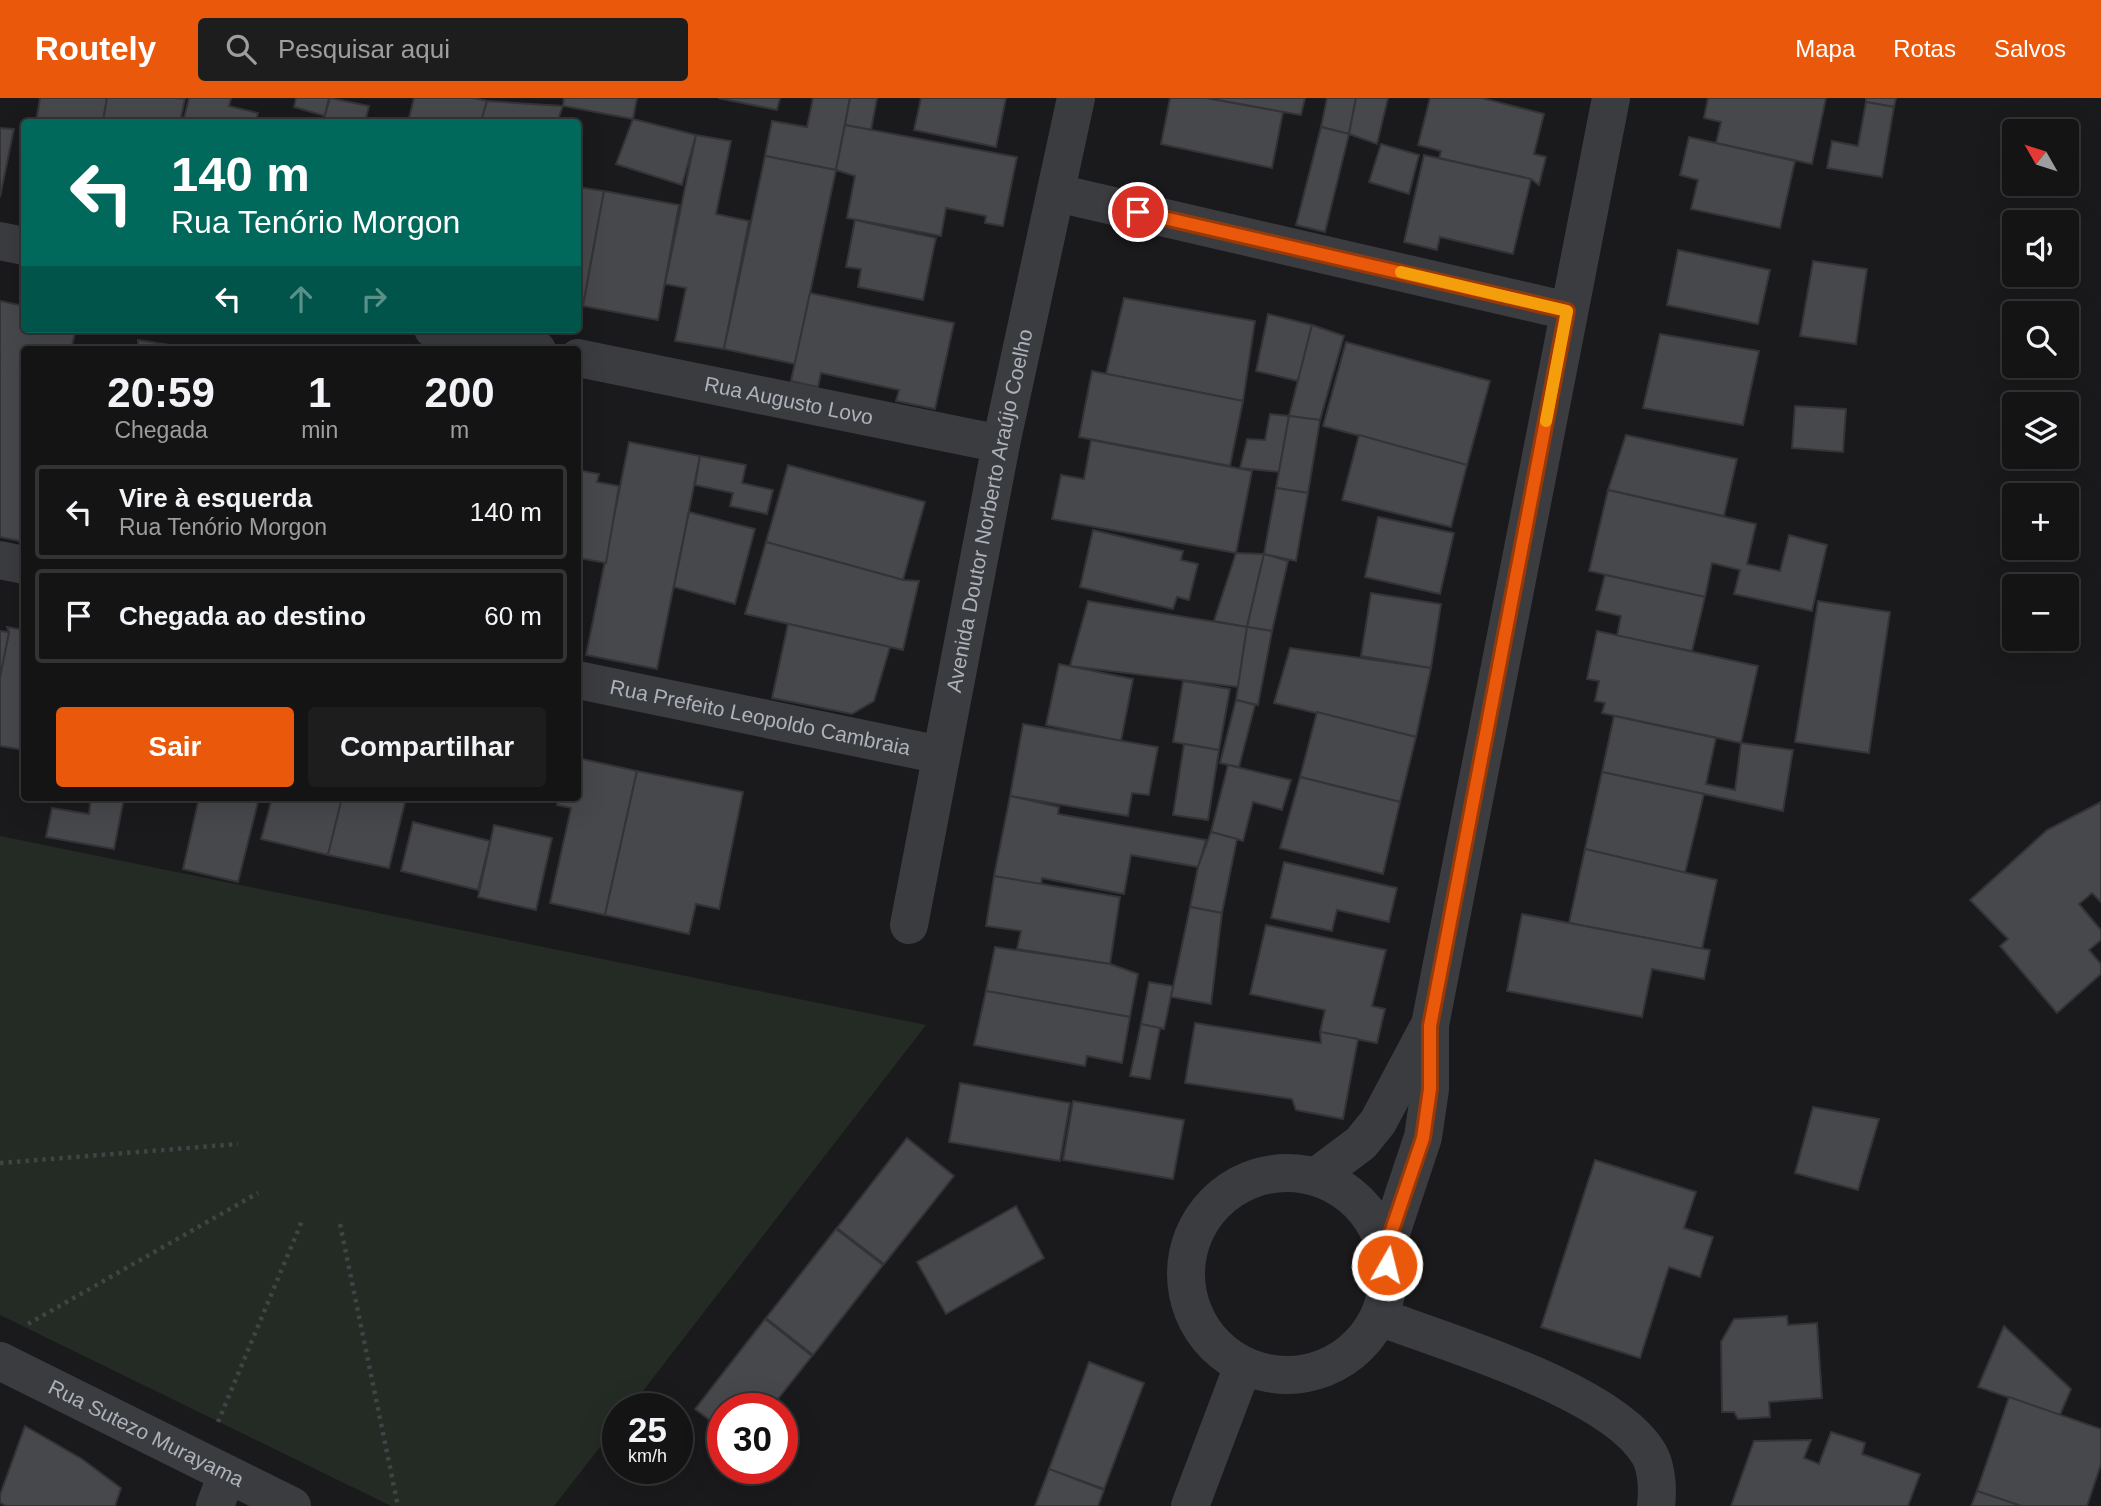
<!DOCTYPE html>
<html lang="pt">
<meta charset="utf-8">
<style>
:root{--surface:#141415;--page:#1d1d1e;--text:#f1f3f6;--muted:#9d9ea0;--line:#333334;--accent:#ea580c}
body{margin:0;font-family:Helvetica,sans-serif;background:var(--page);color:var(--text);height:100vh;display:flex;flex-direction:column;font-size:26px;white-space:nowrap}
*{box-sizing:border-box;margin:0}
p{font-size:23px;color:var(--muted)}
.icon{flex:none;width:38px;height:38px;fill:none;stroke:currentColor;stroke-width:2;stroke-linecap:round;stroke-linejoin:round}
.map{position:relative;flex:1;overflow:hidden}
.sheet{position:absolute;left:21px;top:248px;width:560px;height:455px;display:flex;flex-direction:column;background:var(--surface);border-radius:7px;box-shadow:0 7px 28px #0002,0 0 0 2px var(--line)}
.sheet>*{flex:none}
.hud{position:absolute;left:21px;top:21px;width:560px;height:214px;border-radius:7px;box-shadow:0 7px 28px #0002,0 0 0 2px var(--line);background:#00695c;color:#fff;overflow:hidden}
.needle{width:46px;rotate:309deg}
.tools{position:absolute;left:2002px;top:21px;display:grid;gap:14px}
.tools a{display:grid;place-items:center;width:77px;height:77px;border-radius:7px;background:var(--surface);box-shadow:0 7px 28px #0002,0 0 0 2px var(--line);font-size:35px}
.speed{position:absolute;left:602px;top:1295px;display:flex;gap:14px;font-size:35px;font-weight:700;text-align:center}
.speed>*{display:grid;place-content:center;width:91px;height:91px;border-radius:50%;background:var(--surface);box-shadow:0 7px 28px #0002,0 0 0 2px var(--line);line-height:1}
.speed small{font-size:18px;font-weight:400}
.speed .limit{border:10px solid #d22;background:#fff;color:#111}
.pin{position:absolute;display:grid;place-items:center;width:60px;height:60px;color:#fff;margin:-30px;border:4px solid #fff;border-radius:50%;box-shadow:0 2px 7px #0007}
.me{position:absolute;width:77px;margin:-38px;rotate:8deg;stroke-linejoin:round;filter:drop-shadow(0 0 5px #0008)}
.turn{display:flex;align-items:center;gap:24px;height:147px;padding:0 35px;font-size:32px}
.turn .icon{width:91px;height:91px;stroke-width:2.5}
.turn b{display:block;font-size:49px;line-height:60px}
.lanes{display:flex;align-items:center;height:66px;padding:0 35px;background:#0003;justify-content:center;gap:35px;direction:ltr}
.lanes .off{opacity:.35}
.eta{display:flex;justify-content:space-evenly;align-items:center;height:119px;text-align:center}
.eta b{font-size:42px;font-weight:700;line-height:49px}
.cta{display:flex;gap:14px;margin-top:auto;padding:14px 35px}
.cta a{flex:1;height:80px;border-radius:7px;background:var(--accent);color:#fff;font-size:28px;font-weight:700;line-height:80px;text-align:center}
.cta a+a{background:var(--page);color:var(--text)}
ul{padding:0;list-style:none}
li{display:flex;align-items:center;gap:21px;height:94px;margin:0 14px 10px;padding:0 21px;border:4px solid var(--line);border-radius:7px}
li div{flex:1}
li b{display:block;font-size:26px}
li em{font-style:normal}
header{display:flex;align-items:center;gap:42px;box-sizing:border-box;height:98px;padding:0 35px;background:var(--accent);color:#fff}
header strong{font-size:33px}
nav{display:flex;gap:38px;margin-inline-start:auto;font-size:24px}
.search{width:490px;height:63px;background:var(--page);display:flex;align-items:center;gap:18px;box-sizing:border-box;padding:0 24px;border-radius:7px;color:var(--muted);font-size:26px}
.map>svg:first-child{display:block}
.green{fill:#242b24}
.building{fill:#47484c;stroke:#343437;stroke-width:2}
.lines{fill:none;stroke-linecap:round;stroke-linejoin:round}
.path{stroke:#414347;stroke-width:4.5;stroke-dasharray:3.5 5;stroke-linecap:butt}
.minor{stroke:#3b3c40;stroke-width:38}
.route-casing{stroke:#983908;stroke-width:18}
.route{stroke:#ea580c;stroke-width:12}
.slow{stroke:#f59e0b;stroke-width:12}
.labels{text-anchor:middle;stroke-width:5;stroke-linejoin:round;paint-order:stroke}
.street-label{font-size:21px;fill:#adb2ba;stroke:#151517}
</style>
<header>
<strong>Routely</strong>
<div class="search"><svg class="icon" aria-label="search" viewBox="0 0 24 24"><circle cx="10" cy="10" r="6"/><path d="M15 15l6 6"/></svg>Pesquisar aqui</div>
<nav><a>Mapa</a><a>Rotas</a><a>Salvos</a></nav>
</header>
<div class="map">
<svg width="2101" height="1408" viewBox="0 0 2101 1408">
<rect width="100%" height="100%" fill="#1a1a1c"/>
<path class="green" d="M0,738L926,927L629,1311H618V1326L554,1408H391L0,1217Z"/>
<g class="building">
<path d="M40,0H107L103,24H36Z"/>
<path d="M107,0H175L185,1L180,24H103Z"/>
<path d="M189,0H231L229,8L258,15L256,24H183Z"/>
<path d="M296,0H329L325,18L294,9Z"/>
<path d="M330,0L369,8L365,24H323Z"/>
<path d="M414,0H473L487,3L481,24H408Z"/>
<path d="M564,0H637L633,21L563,8Z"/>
<path d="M718,0H780L777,12Z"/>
<path d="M813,0H850L836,72L765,58L772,23L807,29Z"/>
<path d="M850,0H877L871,32L845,27Z"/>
<path d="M921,0H1006L996,49L914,32Z"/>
<path d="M1170,0H1207L1283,14L1272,70L1161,46Z"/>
<path d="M1207,0H1305L1301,17Z"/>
<path d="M1327,0H1356L1349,36L1321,29Z"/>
<path d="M1356,0H1388L1377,46L1349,36Z"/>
<path d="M1430,0H1482L1544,16L1534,56L1546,59L1539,87L1531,81L1439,60L1441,53L1418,47Z"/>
<path d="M1708,0H1826L1812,66L1716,45L1721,24L1704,20Z"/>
<path d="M1866,0H1896L1894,9L1866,4Z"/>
<path d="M487,3L563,8L557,24H481Z"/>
<path d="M1866,4L1894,9L1882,79L1827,70L1832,43L1858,48Z"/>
<path d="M633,21L696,37L682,87L616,66Z"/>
<path d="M845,27L1017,59L1003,128L985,125L986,118L946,110L941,138L847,120L855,78L836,72Z"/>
<path d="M1321,29L1349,36L1325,134L1296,127Z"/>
<path d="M0,30L14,31L0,99Z"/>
<path d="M696,37L731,43L716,116L749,123L724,251L675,243L686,190L665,186Z"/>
<path d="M1689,39L1795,63L1780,130L1691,111L1698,82L1680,77Z"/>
<path d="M1381,46L1419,57L1409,96L1369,84Z"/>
<path d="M1424,57L1531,81L1513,156L1440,139L1437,152L1404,144Z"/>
<path d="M765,58L836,72L795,266L724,251Z"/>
<path d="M578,89L604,93L583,208L578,207Z"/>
<path d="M604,93L679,107L658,222L583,208Z"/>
<path d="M855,122L936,140L923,202L858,189L861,171L846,169Z"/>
<path d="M1678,152L1770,172L1758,226L1667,207Z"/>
<path d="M1813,163L1867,171L1856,246L1800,238Z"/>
<path d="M810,195L954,225L935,311L896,303L899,292L821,275L818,289L791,283Z"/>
<path d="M1124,200L1255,223L1243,303L1106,276Z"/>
<path d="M0,203L24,208V231H76L71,252H24V444L0,439Z"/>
<path d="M1268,216L1312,227L1298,283L1256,273Z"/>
<path d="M1312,227L1344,238L1320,322L1289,318Z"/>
<path d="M1660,236L1759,253L1743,327L1643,310Z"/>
<path d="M138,242L200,252H138Z"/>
<path d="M1346,244L1490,283L1467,367L1323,328Z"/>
<path d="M1092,273L1243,303L1230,368L1079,339Z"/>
<path d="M1795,308L1846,311L1843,354L1792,350Z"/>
<path d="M1270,316L1289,318L1279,374L1240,370L1247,341L1265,342Z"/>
<path d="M1289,318L1320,322L1308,395L1276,390Z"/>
<path d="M1359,337L1467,367L1451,429L1342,402Z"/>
<path d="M1626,337L1737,361L1724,418L1608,392Z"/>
<path d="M1091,342L1252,373L1236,455L1052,421L1061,377L1084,381Z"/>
<path d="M629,344L700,358L657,571L586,557Z"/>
<path d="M700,358L746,367L742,385L773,392L767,416L730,408L733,395L695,387Z"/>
<path d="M788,367L925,404L903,482L766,444Z"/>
<path d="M578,372L599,376L597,384L619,388L606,465L578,460Z"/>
<path d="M1276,390L1308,395L1296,463L1264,456Z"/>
<path d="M1608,392L1756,426L1747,466L1780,473L1789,437L1827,447L1812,513L1734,496L1740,472L1712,465L1705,499L1589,473Z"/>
<path d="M689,414L755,431L735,506L674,489Z"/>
<path d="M1378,419L1454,435L1440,496L1365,479Z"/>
<path d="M1093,432L1183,453L1181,462L1198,466L1189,502L1177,499L1173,511L1080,489Z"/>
<path d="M766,444L903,482L919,483L903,552L745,516Z"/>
<path d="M1236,455L1264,456L1247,529L1214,523Z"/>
<path d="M1264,456L1288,463L1272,533L1247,529Z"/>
<path d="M1605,477L1705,499L1692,553L1617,538L1621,518L1596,512Z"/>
<path d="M1371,495L1441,506L1431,570L1361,558Z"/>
<path d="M1088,503L1247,529L1238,589L1070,568Z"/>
<path d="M1818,503L1890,514L1869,655L1795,644Z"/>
<path d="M788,526L890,549L874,603L852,616L772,600Z"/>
<path d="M7,529L24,532V652L0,648V579L9,534Z"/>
<path d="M1247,529L1272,533L1258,607L1236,602Z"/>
<path d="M0,533L9,534L0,579Z"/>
<path d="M1597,533L1758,568L1741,645L1602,615L1605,605L1595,603L1599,583L1587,581Z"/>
<path d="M1290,550L1431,570L1416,639L1274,605Z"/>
<path d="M1059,566L1133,581L1121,643L1046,627Z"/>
<path d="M1183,583L1230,591L1219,652L1173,644Z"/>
<path d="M1236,602L1255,607L1239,669L1220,665Z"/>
<path d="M1317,614L1416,639L1400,704L1300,679Z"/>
<path d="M1614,618L1716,640L1706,686L1735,692L1741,645L1793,652L1783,713L1602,674Z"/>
<path d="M1023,626L1158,649L1149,697L1132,695L1128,718L1010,698Z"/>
<path d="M1184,646L1219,652L1208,722L1173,717Z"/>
<path d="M578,660L637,673L605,817L550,805L571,710L557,707L559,700H578Z"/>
<path d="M1228,667L1291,682L1282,712L1253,704L1243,743L1211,734Z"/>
<path d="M637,673L743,694L719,811L696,806L689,836L605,817Z"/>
<path d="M1602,674L1704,696L1685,775L1585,751Z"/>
<path d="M1300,679L1400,704L1383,776L1280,750Z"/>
<path d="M1010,698L1059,709L1058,716L1206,742L1198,769L1131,757L1124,796L1042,780L1041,787L994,778Z"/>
<path d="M91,700H124L114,751L46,739L52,710L89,716Z"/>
<path d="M199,700H259L238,784L183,771Z"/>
<path d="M272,700H342L328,757L261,741Z"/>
<path d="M342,700H406L389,770L328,757Z"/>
<path d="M2101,704V804L2092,795L2079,806L2101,832V842L2089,852L2101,866V876L2057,915L2000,848L2008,841L1970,802L2047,732Z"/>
<path d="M413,724L490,743L478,792L401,773Z"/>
<path d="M494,727L552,740L536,812L478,799Z"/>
<path d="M1211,734L1237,741L1222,815L1190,809L1198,769Z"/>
<path d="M1585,751L1717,782L1702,851L1569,825Z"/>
<path d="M1284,764L1397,790L1389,824L1337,812L1332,833L1271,820Z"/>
<path d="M994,778L1120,799L1110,866L1017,851L1021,833L986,828Z"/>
<path d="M1190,809L1222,815L1211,906L1171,899Z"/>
<path d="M1522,816L1710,852L1704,881L1652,871L1642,919L1507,893Z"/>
<path d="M1266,827L1386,852L1372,908L1385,911L1377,945L1320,934L1325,912L1250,896Z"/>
<path d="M995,849L1110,866L1138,876L1130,919L986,893Z"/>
<path d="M1149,884L1173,888L1164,931L1141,926Z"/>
<path d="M986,893L1130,919L1122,965L1087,958L1085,968L974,947Z"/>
<path d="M1195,925L1321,945L1320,934L1358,941L1343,1021L1296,1012L1292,1001L1185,985Z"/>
<path d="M1141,926L1160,930L1150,981L1130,978Z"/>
<path d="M960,985L1070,1005L1060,1063L949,1044Z"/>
<path d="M1073,1003L1184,1022L1173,1081L1063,1062Z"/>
<path d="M1813,1009L1879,1021L1858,1092L1795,1075Z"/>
<path d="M907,1040L954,1078L884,1166L837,1130Z"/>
<path d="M1595,1062L1696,1094L1684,1130L1713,1139L1700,1179L1669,1169L1640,1260L1541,1229Z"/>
<path d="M1016,1108L1044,1160L946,1216L917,1164Z"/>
<path d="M836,1131L883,1167L813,1257L766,1220Z"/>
<path d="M1787,1218L1788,1227L1817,1225L1822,1300L1769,1304L1770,1319L1738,1321L1734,1314H1722L1721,1244L1734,1221Z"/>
<path d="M765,1221L812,1258L770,1311H723V1332L695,1311Z"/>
<path d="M2004,1228L2071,1291L2060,1317L1978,1289Z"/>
<path d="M1089,1264L1144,1285L1104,1391L1049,1371Z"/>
<path d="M2009,1299L2101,1331V1366L2087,1408H2021L1977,1393Z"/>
<path d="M25,1328L82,1361L121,1390L115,1408H6L0,1405V1397Z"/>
<path d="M1831,1334L1865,1345L1862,1356L1920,1376L1908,1408H1731L1754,1343L1811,1342L1804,1360L1819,1366Z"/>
<path d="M1049,1371L1104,1392L1098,1408H1035Z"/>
<path d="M1977,1393L2021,1408H1971Z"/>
</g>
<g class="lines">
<g class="path">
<path d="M0,1065L238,1046"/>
<path d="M340,1126L398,1408"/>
<path d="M28,1226L258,1095"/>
<path d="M218,1324L302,1123"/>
</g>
<g class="minor">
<path d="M1057,95L1568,213"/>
<path d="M0,143L24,148"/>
<path d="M433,231L537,252"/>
<path id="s1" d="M578,260L1001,346"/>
<path d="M0,462L24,467"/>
<path id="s2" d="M578,582L941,657"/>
<path id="s3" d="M909,827L1001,346L1076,0"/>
<circle cx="1287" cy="1176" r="101"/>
<path d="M1317,1078L1361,1045L1378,1024L1427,932"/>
<path d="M1386,1150L1423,1039L1430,991V927L1611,0"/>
<path d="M1379,1219C1448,1245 1612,1293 1649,1356C1657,1370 1658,1392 1656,1408"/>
<path id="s4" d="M0,1263L292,1408"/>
<path d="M215,1408L227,1376"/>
<path d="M1190,1408L1243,1268"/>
</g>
</g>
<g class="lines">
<defs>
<path id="route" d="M1138,114L1567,213L1430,928V991L1423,1040L1386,1150L1387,1167"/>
</defs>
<use href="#route" class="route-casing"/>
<use href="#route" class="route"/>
<path class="slow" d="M1401,174L1567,213L1546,323"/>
</g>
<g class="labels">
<g class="street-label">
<text dy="7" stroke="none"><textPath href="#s1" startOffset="215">Rua Augusto Lovo</textPath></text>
<text dy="7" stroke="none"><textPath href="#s3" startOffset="422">Avenida Doutor Norberto Araújo Coelho</textPath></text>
<text dy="7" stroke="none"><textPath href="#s2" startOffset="186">Rua Prefeito Leopoldo Cambraia</textPath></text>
<text dy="7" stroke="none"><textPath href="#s4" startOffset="163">Rua Sutezo Murayama</textPath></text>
</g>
</g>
</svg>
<div class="tools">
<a><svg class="needle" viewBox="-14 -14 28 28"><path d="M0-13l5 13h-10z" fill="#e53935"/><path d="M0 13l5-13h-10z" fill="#9d9ea0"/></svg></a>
<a><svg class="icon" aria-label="sound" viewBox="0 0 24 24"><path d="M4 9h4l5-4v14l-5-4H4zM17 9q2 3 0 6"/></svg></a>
<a><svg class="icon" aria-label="search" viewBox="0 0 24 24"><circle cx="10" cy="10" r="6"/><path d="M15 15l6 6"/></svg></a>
<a><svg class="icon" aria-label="layers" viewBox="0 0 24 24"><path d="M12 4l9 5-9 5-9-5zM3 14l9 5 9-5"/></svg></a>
<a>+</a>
<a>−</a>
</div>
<div class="speed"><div>25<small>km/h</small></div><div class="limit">30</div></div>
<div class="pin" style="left:1138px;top:114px;background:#d93025"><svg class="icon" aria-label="arrive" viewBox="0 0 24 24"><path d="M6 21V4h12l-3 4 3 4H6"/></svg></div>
<svg class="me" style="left:1387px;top:1167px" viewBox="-20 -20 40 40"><circle r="17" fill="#ea580c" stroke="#fff" stroke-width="3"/><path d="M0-11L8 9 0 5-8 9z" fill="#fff"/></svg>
<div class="hud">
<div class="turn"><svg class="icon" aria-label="left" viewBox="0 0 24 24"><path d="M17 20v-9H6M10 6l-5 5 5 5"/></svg><div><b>140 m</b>Rua Tenório Morgon</div></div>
<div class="lanes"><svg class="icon" aria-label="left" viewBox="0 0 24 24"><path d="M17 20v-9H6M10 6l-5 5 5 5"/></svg><svg class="icon off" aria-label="ahead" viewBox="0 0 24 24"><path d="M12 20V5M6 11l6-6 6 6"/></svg><svg class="icon off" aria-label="right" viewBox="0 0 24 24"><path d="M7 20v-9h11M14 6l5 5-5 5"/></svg></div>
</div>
<section class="sheet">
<div class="eta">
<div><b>20:59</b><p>Chegada</p></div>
<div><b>1</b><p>min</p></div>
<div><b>200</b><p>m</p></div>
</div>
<ul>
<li><svg class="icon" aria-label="left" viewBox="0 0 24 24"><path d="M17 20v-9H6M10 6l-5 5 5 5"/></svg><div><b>Vire à esquerda</b><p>Rua Tenório Morgon</p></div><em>140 m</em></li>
<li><svg class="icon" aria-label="arrive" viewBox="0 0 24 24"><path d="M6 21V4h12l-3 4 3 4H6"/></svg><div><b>Chegada ao destino</b></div><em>60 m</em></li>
</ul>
<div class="cta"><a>Sair</a><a>Compartilhar</a></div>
</section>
</div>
